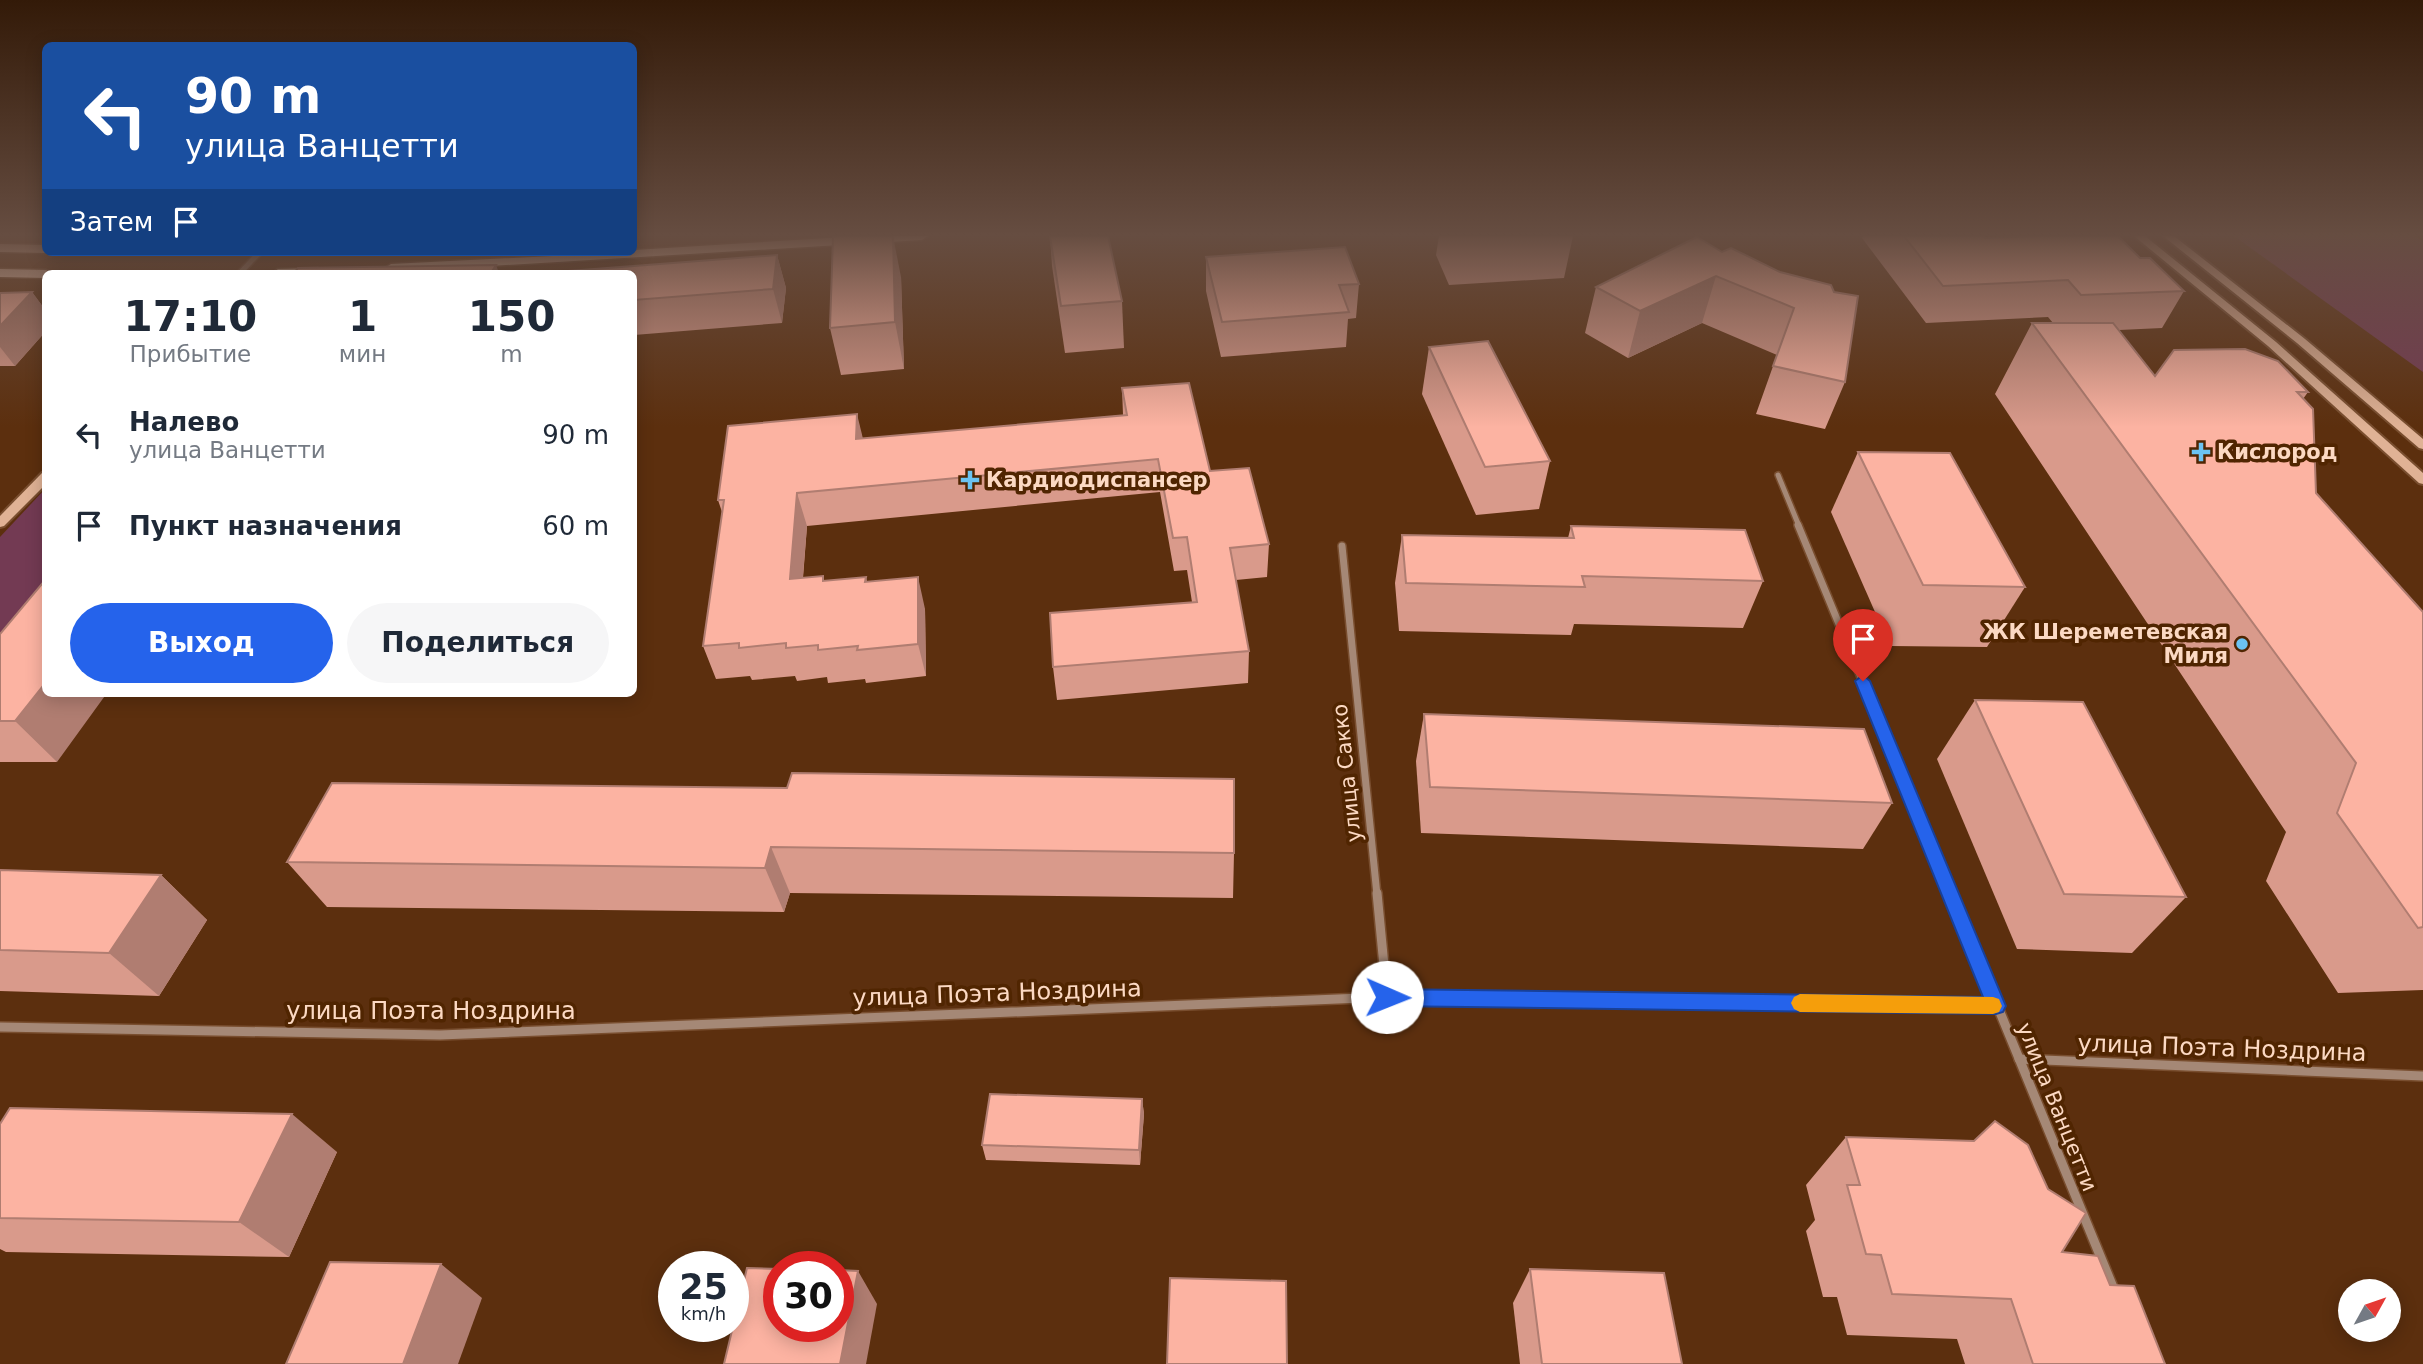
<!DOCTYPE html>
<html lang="ru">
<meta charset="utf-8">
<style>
:root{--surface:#fff;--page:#f6f6f7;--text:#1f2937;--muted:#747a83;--accent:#2563eb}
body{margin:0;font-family:"DejaVu Sans",sans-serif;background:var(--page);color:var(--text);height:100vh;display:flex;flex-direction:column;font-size:26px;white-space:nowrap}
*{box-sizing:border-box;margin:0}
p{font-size:23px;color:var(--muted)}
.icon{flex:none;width:38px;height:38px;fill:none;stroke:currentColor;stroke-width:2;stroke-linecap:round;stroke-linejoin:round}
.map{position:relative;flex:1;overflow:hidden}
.details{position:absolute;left:42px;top:270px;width:595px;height:427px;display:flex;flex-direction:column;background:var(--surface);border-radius:10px;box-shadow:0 4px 18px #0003}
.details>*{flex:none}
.top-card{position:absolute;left:42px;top:42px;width:595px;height:214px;border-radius:10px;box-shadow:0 4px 18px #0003;background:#1a4fa0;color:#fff;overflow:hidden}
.needle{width:46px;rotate:50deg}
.fabs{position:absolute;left:2338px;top:1279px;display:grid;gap:14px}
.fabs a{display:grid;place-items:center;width:63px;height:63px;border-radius:50%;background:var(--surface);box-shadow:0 4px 18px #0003;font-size:35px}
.speed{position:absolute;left:658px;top:1251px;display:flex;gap:14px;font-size:35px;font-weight:700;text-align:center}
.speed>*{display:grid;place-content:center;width:91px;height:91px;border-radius:50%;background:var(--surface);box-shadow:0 4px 18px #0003;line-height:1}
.speed small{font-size:18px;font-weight:400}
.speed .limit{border:10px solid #d22;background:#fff;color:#111}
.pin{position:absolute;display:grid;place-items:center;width:60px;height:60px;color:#fff;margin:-72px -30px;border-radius:50% 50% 50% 0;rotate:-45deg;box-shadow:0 0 7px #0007}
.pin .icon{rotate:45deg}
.me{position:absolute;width:77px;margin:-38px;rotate:91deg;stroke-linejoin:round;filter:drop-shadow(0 0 5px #0008)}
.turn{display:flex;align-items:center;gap:24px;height:147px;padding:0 28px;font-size:32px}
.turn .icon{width:91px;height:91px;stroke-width:2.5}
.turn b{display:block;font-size:49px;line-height:60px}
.then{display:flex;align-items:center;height:66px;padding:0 28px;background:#0003;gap:14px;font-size:26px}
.eta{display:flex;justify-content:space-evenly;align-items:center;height:119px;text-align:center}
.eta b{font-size:42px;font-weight:600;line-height:49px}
.primary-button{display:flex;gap:14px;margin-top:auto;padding:14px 28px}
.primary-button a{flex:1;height:80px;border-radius:42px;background:var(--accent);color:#fff;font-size:28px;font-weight:600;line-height:80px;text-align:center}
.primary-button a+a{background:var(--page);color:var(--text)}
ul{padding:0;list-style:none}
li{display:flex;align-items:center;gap:21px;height:91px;padding:0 28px}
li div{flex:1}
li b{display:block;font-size:26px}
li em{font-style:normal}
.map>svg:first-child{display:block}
.green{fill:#733a53}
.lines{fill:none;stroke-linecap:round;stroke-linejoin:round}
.street-far2-casing{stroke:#794e2f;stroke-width:8}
.street-far1-casing{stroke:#794e2f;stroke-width:10}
.street-casing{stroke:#794e2f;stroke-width:12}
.secondary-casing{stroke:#794e2f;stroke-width:4}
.primary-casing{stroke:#794e2f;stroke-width:3}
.street-far2{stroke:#a58876;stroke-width:5}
.street-far1{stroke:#a58876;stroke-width:7}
.street{stroke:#a58876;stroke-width:9}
.secondary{fill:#e0b295;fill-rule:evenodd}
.primary{fill:#fcd8c2;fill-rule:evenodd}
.wall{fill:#d99a8b}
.shaded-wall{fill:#b07d71}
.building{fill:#fcb3a2;stroke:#b07d71;stroke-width:2}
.route{fill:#2563eb;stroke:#184099;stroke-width:2}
.slow{fill:#f59e0b}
.poi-dot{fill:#6bc3f2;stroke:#502501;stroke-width:2.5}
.labels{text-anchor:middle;stroke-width:7;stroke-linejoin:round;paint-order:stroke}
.poi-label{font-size:21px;font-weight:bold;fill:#fcd9c3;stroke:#502501;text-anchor:start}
.street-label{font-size:21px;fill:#fcd9c3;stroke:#502501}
.near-street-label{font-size:24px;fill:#fcd9c3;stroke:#502501}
</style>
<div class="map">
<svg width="2423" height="1364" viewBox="0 0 2423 1364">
<rect width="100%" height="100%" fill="#5c2f0e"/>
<g class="green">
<path d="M2234,236H2414L2423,241V372Z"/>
<path d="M45,489V592L0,644V537Z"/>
</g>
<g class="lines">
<defs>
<g id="street-far2">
<path d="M240,273L260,252"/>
<path d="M1778,475L1799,526"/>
</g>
<g id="street-far1">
<path d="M1798,525L1951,895"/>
<path d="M1342,546L1377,895"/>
</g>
<g id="street">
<path d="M1377,893L1387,997"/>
<path d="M1951,893L2115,1292"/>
<path d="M0,1027L440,1035L1387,997L1996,1006"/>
<path d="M2019,1059L2423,1076"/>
</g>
<g id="secondary">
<path d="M2134,236H2145L2276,342L2423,473V484L2419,483L2268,346Z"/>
<path d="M2163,236H2174L2305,339L2423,439V449L2419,448L2297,343Z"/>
<path d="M46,472V484L4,526L0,527V516L42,473Z"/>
</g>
<g id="primary">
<path d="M861,236H928L922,240L391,272L385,268L391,264L634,252V250Z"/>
<path d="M0,244L46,245V252H49L46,253L0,252Z"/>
<path d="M318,268L324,273H272L278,269Z"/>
<path d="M0,269L46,270L52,273H46V278L0,277Z"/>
</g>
</defs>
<use href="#street-far2" class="street-far2-casing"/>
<use href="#street-far1" class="street-far1-casing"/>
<use href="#street" class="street-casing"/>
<use href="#secondary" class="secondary-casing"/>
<use href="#primary" class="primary-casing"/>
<use href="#street-far2" class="street-far2"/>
<use href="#street-far1" class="street-far1"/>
<use href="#street" class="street"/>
<use href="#secondary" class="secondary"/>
<use href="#primary" class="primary"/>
</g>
<g class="wall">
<path d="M1050,236H1108L1122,301L1124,348L1065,353L1052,266Z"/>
<path d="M1439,236H1573L1564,278L1449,285L1436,255Z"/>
<path d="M1863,236H1983L1985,238L2140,258L2184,291L2162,328L2119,330L2155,376L2308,392L2303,399L2316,493L2423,612V990L2338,993L2266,881L2286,832L1995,394L2032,323H2053L2048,317L1926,323L1862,238Z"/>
<path d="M1722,252L1780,272L1845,382L1825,429L1756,414L1777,355L1702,323L1628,358L1585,333L1596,287Z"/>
<path d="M777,255L786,288L782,323L634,335V273Z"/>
<path d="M1206,257L1359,284L1356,318L1348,319L1346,347L1221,357L1206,291Z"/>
<path d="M901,277L904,369L841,375L830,328Z"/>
<path d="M32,292L46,311V331L15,366H0V293Z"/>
<path d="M1429,347L1550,461L1539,509L1476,515L1422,394Z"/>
<path d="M1122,388L1210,471L1269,544L1267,577L1236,580L1249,651L1248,683L1057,700L1053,667L1192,602L1187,570L1174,571L1160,492L807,526L803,578L825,581L866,577L867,582L925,609L926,676L866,683L865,679L828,683L827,677L797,681L795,676L752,680L750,676L716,679L703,646L722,512L718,500L863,439L1123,415Z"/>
<path d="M1858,452L2025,587L1987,647L1890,646L1831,512Z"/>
<path d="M1571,526L1763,581L1743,628L1574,624L1571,635L1399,631L1395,583L1402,535L1568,538Z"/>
<path d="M0,634L57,762H0Z"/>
<path d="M1975,700L2186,897L2132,953L2017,949L1937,759Z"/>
<path d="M1424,714L1892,803L1863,849L1421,833L1416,761Z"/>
<path d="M787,788L1234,853L1233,898L790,893L784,912L327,907L287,862Z"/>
<path d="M0,870L161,875L207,920L159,996L0,991Z"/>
<path d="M1142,1099L1144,1114L1140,1165L986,1160L982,1145Z"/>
<path d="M0,1124L337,1152L289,1257L6,1252L0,1249Z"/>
<path d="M1846,1137L2062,1252L2110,1285L2165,1364H1965L1957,1339L1847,1335L1837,1297H1823L1806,1231L1815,1220L1806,1185Z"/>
<path d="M1530,1269L1682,1364H1520L1513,1303Z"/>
</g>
<g class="shaded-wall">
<path d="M893,236L901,277L904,369L895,322Z"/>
<path d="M777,255L786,288L782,323L773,289Z"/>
<path d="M496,265L499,273H491Z"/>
<path d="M1716,276L1702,323L1628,358L1640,311Z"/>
<path d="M32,292L46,311V331L15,366L0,347V326Z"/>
<path d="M857,414L865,447L856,439Z"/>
<path d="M797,493L807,526L800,612L790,579Z"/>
<path d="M918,577L925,609L926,676L918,644Z"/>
<path d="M46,682V693H107L57,762L15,721Z"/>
<path d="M771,847L790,893L784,912L765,868Z"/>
<path d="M161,875L207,920L159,996L109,953Z"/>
<path d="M1142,1099L1144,1114L1140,1165L1139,1150Z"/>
<path d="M292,1114L337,1152L289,1257L239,1222Z"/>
<path d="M441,1264L482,1298L458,1364H403Z"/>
<path d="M858,1271L877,1304L866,1364H840Z"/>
</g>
<g class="building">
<path d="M839,236H893L895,322L830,328L833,237Z"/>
<path d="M1050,236H1108L1122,301L1061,306Z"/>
<path d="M1904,236H1983L1985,238L2042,236H2118L2140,258H2150L2184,291L2081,295L2068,280L1943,286Z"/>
<path d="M1697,237L1722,252L1731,248L1780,272L1831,285L1834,292L1858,296L1845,382L1773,366L1794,308L1716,276L1640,311L1596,287Z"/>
<path d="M1345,247L1359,284L1339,285L1349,312L1222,322L1206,257Z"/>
<path d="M777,255L773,289L634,300V273H569V271Z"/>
<path d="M496,265L491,273H294L298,268Z"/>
<path d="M32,292L0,326V293Z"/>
<path d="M2032,323H2113L2155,376L2174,350L2245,349L2278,361L2308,392H2297L2313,409L2316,493L2423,612V927L2418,928L2337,813L2356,763Z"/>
<path d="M1488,341L1550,461L1485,467L1429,347Z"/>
<path d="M1189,383L1210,471L1249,468L1269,544L1230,548L1249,651L1053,667L1050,613L1197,602L1187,537L1173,538L1158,459L797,493L790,579L823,576V581L866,577L865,582L918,577V644L857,650L858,646L818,650V645L786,648V643L739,648V643L703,646L724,500H718L728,426L857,414L856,439L1127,415L1122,388Z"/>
<path d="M1858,452L1950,453L2025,587L1923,585Z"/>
<path d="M1571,526L1745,530L1763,581L1582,576L1585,587L1406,583L1402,535L1574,538Z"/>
<path d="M46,579V682L15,721H0V634Z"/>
<path d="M1975,700L2083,702L2186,897L2064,894Z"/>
<path d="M1424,714L1864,729L1892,803L1430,787Z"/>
<path d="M792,773L1234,779V853L771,847L765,868L287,862L332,783L787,788Z"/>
<path d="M0,870L161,875L109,953L0,950Z"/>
<path d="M990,1094L1142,1099L1139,1150L982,1145Z"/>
<path d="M10,1108L292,1114L239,1222L0,1218V1124Z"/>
<path d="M1995,1121L2028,1145L2048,1189L2086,1213L2062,1252L2098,1256L2110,1285L2134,1286L2165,1364H2033L2011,1299L1892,1294L1881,1255L1866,1254L1847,1185H1860L1846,1137L1974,1141Z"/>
<path d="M330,1262L441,1264L403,1364H286Z"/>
<path d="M747,1268L779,1269V1326H838V1270L858,1271L840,1364H724Z"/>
<path d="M1530,1269L1664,1273L1682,1364H1542Z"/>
<path d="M1170,1278L1286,1281L1287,1364H1167Z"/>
</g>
<linearGradient id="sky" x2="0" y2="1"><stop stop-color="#331a08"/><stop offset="0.55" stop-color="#664d41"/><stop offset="1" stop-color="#664d41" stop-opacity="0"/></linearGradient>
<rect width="2423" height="427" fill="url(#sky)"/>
<path class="route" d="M1863,675L1870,681L2006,1006L2003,1012L1996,1014L1387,1006L1380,1003L1377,997L1380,991L1387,989L1983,997L1855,681Z"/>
<path class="slow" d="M1800,994L1993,997L1999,999L2002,1006L1999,1012L1993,1014L1800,1012L1794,1009L1791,1003L1794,997Z"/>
<g class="poi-dot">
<path d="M2197.5 441.5h7v7h7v7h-7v7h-7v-7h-7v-7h7z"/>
<path d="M966.5 469.5h7v7h7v7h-7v7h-7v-7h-7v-7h7z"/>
<circle cx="2242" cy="644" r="7"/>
</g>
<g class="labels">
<g class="poi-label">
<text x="2217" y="459">Кислород</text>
<text x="986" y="487">Кардиодиспансер</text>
<text x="2228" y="639" text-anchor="end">ЖК Шереметевская<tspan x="2228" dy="24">Миля</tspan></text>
</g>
<g class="street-label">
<text transform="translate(1347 773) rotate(-96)" y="7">улица Сакко</text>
<text transform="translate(2057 1107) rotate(68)" y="7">улица Ванцетти</text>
</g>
<g class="near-street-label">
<text transform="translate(997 993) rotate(-2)" y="8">улица Поэта Ноздрина</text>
<text x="431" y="1019">улица Поэта Ноздрина</text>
<text transform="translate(2222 1048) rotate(2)" y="8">улица Поэта Ноздрина</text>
</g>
</g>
</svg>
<div class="fabs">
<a><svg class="needle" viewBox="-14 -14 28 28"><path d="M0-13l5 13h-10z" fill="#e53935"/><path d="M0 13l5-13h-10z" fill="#747a83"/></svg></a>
</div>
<div class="speed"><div>25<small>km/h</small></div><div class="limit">30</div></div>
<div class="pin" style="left:1863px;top:681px;background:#d93025"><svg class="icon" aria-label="arrive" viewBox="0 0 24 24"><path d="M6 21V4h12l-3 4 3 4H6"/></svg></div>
<svg class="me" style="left:1387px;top:997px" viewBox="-20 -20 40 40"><circle r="19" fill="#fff"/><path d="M0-13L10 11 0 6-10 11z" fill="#2563eb"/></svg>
<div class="top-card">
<div class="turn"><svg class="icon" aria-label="left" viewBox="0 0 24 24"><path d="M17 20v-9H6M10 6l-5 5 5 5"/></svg><div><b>90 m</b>улица Ванцетти</div></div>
<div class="then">Затем<svg class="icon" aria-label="arrive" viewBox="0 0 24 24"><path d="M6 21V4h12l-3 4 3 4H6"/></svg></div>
</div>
<section class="details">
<div class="eta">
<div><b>17:10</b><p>Прибытие</p></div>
<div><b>1</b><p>мин</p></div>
<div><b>150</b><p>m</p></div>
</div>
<ul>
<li><svg class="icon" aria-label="left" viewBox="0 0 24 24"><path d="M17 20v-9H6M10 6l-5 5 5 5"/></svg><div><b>Налево</b><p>улица Ванцетти</p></div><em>90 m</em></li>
<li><svg class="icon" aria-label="arrive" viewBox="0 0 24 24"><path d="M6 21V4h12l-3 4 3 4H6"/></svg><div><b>Пункт назначения</b></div><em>60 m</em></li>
</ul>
<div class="primary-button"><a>Выход</a><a>Поделиться</a></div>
</section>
</div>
